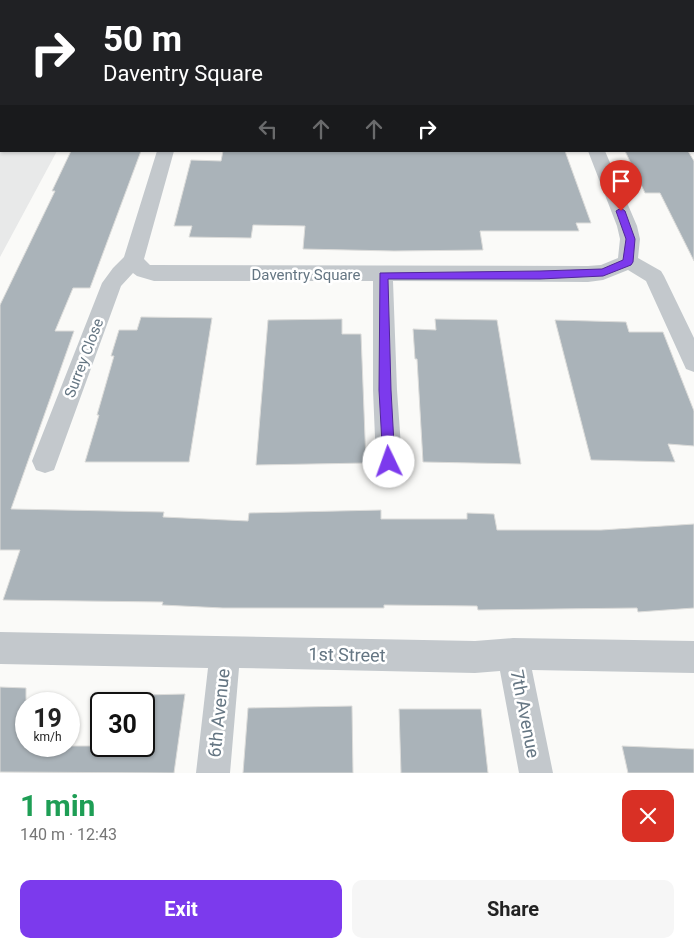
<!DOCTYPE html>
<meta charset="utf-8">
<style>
:root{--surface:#fff;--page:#f6f6f6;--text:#222;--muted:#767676;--accent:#7c3aed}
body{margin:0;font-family:Roboto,sans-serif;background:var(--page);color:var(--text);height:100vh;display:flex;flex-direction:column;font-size:19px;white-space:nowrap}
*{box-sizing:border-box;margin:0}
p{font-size:16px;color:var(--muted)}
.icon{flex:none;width:28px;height:28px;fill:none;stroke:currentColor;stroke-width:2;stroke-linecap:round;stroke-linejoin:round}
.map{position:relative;height:773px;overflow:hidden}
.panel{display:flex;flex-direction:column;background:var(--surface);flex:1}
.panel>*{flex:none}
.hud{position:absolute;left:0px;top:0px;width:695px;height:152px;box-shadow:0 1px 4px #0004;background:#202124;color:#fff;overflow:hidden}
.speed{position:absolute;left:15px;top:692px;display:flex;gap:10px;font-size:25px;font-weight:700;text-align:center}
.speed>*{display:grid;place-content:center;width:65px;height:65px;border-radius:50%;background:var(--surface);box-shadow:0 1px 4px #0004;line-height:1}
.speed small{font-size:12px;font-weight:400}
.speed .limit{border:2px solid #111;border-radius:8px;background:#fff;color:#111}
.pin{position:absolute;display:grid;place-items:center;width:42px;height:42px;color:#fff;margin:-51px -21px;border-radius:50% 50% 50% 0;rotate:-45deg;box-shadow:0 0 5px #0007}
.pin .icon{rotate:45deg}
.me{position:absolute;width:55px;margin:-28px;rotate:357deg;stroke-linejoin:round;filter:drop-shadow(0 0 4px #0008)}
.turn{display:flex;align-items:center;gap:18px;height:105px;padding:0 20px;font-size:22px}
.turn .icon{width:65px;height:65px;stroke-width:2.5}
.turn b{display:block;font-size:35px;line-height:42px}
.lanes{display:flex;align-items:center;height:48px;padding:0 20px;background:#0003;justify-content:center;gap:25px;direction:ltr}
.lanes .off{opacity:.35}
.round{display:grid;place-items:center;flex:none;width:52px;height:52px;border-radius:10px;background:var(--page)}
.overview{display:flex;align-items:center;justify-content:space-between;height:85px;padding:0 20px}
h1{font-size:30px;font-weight:700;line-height:38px;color:#1e9e55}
.primary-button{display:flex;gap:10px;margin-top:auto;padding:10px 20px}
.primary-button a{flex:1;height:58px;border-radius:10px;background:var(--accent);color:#fff;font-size:20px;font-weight:700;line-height:58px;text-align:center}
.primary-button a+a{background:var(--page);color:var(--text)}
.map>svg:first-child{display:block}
.built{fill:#e8e9e9}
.building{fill:#aab3b9;stroke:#dcdcda}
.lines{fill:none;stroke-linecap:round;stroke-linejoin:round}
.secondary-casing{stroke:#b3babf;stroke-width:2}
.street{fill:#c3c8cc;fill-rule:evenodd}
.secondary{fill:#fff;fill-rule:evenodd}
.route{fill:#7c3aed;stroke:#51269a}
.labels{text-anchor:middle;stroke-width:5;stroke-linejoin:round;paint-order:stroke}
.street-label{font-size:15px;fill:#657683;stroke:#fff}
.near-street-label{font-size:18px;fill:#657683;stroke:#fff}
</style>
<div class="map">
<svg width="694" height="773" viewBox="0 0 694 773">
<rect width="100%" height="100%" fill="#fafaf8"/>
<path class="built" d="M0,81L1,151H57L0,257Z"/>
<g class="building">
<path d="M71,151H141L90,288H73L55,331H74L11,509L164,512L163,517L248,521L249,513L381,510V519H467V513L494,514L497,530H601L694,524V608L638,612L637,608L478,610L477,606L384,605V608H223L162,605L163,602L3,600L20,550H0V305L55,191H52Z"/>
<path d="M223,151H565L591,223H576L579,231H480L483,250L394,251L303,249L305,226L253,225L251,238L189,237L192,226H174L191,160L221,161Z"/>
<path d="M625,151H688L694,161V261L660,193H645Z"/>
<path d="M141,317L212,318L189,462H85L99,415H97L114,356H111L119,330H137Z"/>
<path d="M342,319V334H361L366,463L256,465L268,320Z"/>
<path d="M435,319L497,320L521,464L423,462L417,359H415L413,329L436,330Z"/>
<path d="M555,320L626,322L629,332H663L694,411V446L668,444L675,462L591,460Z"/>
<path d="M0,687L26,688V746H144V695L185,694L174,773L0,772Z"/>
<path d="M352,706L353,773H243L248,708Z"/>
<path d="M399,709H481L488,773H401Z"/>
<path d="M622,746L694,749V773H628Z"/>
</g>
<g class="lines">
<defs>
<rect id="secondary" x="0" y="29" width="1" height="10"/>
</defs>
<use href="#secondary" class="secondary-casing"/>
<g class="street">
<path d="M396,0H409V1H397Z"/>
<path d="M496,0H509V1H497Z"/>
<rect x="532" y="0" width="12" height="1"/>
<path d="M632,0H645V1H633Z"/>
<path d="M157,151H174L144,259L150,265L588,266L601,265L618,258L620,239L617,226L588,151H605L637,226L640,239L638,258L661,271L664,276L694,338V372L686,369L646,281L628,270L603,280L588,282L393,281L397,390L402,461L398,470L389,473L380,470L376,461L373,390V281H154L137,276L133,273L121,286L54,470L45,473L36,470L32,461L102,283L113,268L124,257Z"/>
<path d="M0,632L475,641L513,638L694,641V673L532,670L553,773H519L500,671L475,673L239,668L230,773H196L208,668L0,664Z"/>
</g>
<use href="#secondary" class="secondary"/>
</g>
<path class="route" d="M621,208L625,211L635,239L633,262L631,265L603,276L540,279H388L391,390L395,462L393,466L389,467L384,466L383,462L379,390L380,273L540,271L602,269L623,260L626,239L616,211Z"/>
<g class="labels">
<g class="street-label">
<text x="306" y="280">Daventry Square</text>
<text transform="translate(84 358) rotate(-69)" y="5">Surrey Close</text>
</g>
<g class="near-street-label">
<text transform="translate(347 655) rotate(1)" y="6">1st Street</text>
<text transform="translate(219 713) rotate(-84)" y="6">6th Avenue</text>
<text transform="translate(525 714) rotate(79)" y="6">7th Avenue</text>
</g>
</g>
</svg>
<div class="speed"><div>19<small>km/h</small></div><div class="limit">30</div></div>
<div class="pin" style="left:621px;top:211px;background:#d93025"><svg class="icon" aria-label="arrive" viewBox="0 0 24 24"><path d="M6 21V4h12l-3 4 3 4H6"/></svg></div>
<svg class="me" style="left:389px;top:462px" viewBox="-20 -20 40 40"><circle r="19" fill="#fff"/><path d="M0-13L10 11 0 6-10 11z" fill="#7c3aed"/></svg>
<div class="hud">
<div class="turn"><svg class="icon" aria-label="right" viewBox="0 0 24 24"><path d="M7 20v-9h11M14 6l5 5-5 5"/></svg><div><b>50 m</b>Daventry Square</div></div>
<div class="lanes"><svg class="icon off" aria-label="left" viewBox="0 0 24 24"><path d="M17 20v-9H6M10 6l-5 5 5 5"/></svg><svg class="icon off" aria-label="ahead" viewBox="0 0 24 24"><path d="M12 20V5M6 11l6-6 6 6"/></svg><svg class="icon off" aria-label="ahead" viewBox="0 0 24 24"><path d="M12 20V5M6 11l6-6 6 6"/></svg><svg class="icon" aria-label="right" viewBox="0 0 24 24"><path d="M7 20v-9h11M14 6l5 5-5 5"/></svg></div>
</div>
</div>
<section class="panel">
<div class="overview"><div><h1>1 min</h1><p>140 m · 12:43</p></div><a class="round" style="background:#d93025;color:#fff"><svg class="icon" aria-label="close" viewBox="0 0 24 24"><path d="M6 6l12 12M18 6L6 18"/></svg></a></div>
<div class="primary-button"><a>Exit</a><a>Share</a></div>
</section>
